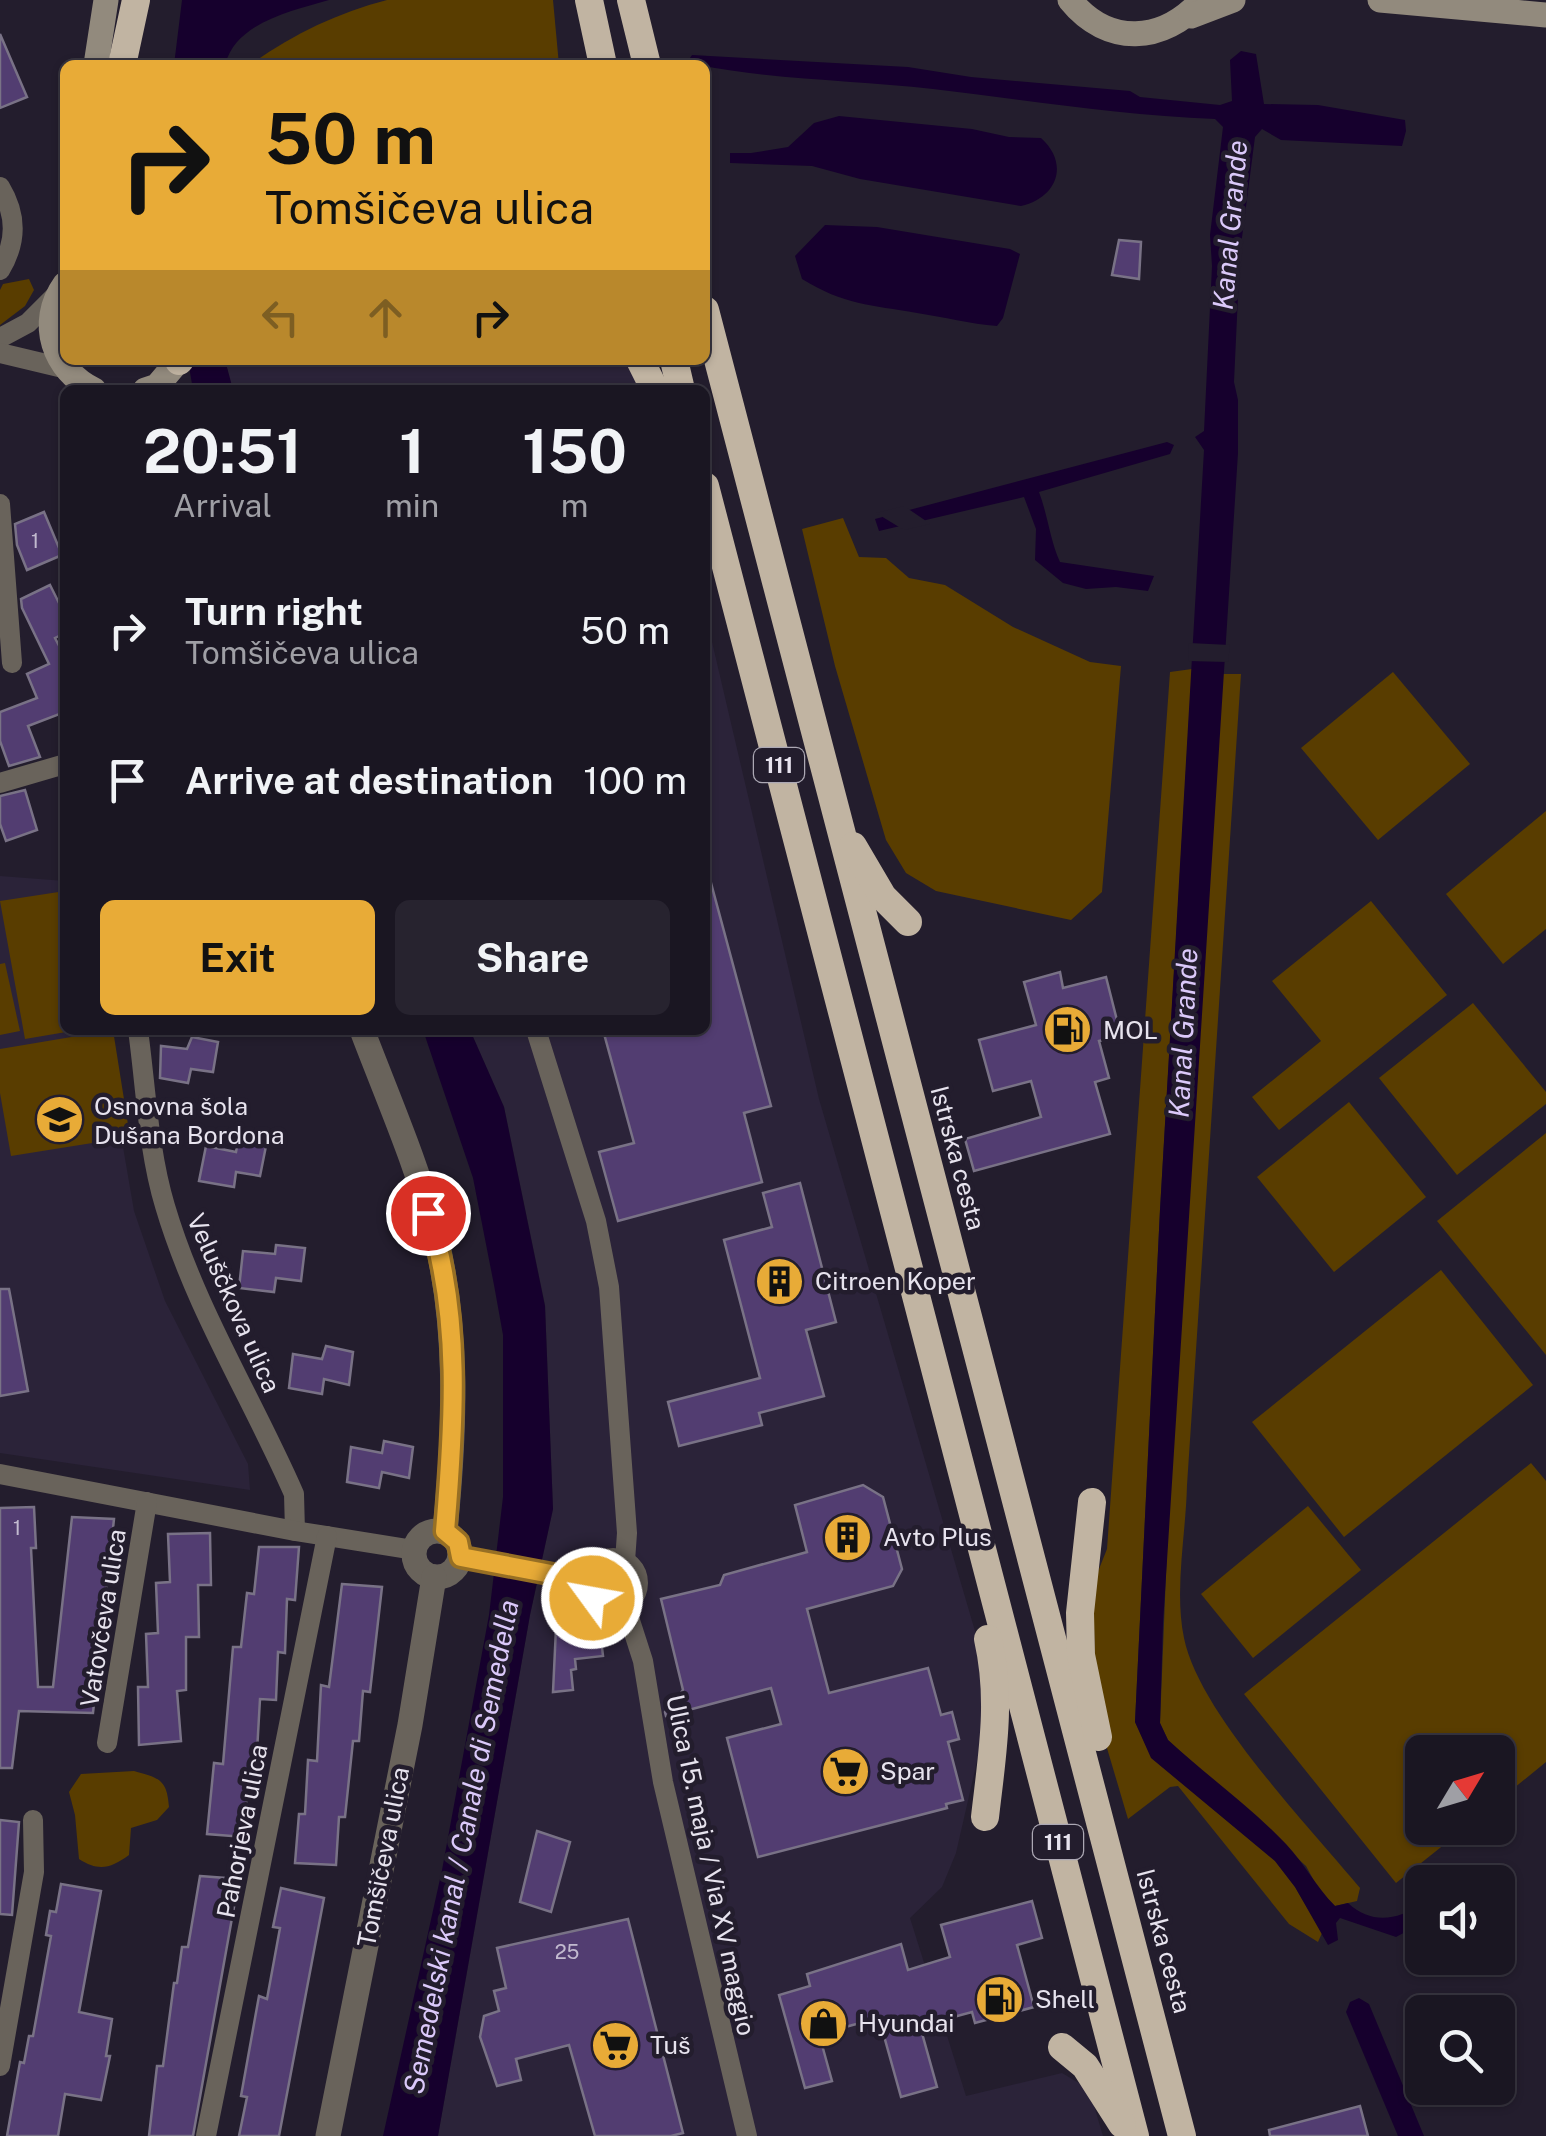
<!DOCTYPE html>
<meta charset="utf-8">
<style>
:root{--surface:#1a1622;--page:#27232f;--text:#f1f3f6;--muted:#9f9fa5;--line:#383540;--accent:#e8ab37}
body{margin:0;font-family:"Public Sans",sans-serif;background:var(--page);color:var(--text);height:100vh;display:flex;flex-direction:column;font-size:38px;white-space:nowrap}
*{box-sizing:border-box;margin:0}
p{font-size:32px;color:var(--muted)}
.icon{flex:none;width:55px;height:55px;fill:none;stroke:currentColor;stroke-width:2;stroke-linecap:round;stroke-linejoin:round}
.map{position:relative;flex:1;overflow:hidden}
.side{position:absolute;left:60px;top:385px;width:650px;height:650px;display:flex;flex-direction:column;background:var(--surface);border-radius:15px;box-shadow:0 2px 8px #0004,0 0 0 2px var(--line)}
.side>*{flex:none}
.guide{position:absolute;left:60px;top:60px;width:650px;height:305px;border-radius:15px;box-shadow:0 2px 8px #0004,0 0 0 2px var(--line);background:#e8ab37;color:#111;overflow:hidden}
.needle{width:65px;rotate:52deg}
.buttons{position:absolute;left:1405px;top:1735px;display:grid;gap:20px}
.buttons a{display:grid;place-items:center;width:110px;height:110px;border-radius:15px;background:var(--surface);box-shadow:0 2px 8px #0004,0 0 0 2px var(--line);font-size:50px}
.pin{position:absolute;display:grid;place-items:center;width:85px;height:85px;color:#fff;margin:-42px;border:5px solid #fff;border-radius:50%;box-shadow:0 2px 10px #0007}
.me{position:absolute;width:110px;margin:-55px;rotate:302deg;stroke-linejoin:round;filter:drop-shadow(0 0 8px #0008)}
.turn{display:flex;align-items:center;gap:35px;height:210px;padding:0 40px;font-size:45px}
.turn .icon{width:130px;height:130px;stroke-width:2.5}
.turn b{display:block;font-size:70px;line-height:85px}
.lanes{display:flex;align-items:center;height:95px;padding:0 40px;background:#0003;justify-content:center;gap:50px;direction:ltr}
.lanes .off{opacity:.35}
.eta{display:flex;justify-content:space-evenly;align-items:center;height:170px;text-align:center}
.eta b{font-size:60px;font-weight:700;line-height:70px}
.action{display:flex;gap:20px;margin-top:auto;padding:20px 40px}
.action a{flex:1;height:115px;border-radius:15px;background:var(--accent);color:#111;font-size:40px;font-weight:700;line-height:115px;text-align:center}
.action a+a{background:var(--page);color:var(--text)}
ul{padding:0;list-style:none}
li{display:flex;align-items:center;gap:30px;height:150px;padding:0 40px}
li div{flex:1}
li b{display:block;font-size:38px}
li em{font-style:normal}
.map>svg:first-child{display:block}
.built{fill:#2b2339}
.green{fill:#593d00}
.water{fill:#16002d}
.pier{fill:#231d2d}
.building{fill:#523d71;stroke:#797286;stroke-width:2.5}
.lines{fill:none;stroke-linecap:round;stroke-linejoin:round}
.minor{stroke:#69635b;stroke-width:20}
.tertiary{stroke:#69635b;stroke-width:25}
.secondary{stroke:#928a7d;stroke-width:25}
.trunk{stroke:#c1b4a2;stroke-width:28}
.route-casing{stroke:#976f24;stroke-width:25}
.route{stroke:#e8ab37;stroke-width:18}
.labels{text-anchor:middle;stroke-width:9;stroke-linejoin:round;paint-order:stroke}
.number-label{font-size:20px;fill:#c2bacf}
.shield{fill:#231d2d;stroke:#aca8b4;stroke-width:2.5}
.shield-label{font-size:22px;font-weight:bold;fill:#e7e3ee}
.poi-label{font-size:25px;fill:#e7e3ee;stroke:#231d2d;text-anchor:start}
.street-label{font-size:25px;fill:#e7e3ee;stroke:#231d2d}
.water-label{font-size:28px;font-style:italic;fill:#dbc9fa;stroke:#231d2d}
</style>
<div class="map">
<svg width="1546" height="2136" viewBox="0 0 1546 2136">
<rect width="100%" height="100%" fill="#231d2d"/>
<g class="built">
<path d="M225,360H625L642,390H233Z"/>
<path d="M705,612L819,1099L975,1631L987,1696L983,1735L956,1853L942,1887L910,1918L966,2096L1062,2073L1089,2089L1103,2136H438L530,1615L553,1509L545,1305L504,1107L470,1030H705Z"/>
<path d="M0,876L65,881V1030H103L134,1211L165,1301L248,1464L250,1490L0,1453Z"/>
</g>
<g class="green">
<path d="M387,0H553L559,65H250C291,35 337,13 387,0Z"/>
<path d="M29,279L34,290L25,306L0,325V290L3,284Z"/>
<path d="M843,518L859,557L886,558L909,578L945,585L1013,627L1090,662L1121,666L1102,892L1071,920L936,891L906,873L886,840L835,666L802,529Z"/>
<path d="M1192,669L1160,1210L1135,1722L1152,1758L1275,1861L1295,1887L1322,1933L1318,1942L1289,1924L1178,1786L1170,1787L1128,1819L1096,1711L1093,1584L1107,1549L1170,672Z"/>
<path d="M1393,672L1470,764L1378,840L1301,748Z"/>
<path d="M1222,674H1241L1187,1485C1186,1534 1174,1590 1184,1638C1199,1713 1310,1827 1360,1888L1357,1901L1335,1906L1319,1890L1306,1866L1168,1740L1160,1723L1169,1499Z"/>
<path d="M1546,811V929L1503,964L1446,894Z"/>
<path d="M65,891V1030H78L25,1039L0,901Z"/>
<path d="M1371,901L1447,995L1279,1130L1252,1097L1321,1041L1272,981Z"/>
<path d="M5,963L20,1031L0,1035V964Z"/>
<path d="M1473,1003L1546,1092V1104L1457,1175L1379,1078Z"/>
<path d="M113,1030L130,1137L11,1156L0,1093V1049Z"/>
<path d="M1349,1102L1426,1197L1334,1272L1257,1177Z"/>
<path d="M1546,1133V1355L1437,1221Z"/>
<path d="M1441,1270L1533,1385L1344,1537L1252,1422Z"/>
<path d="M1531,1463L1546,1481V1762L1498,1801V1752H1422V1828H1465L1396,1883L1244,1694Z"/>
<path d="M1308,1506L1361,1570L1253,1658L1201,1594Z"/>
<path d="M134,1771C159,1778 167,1779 169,1807L157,1820L131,1828L129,1855C111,1868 99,1872 79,1859L75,1815L69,1792L81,1774Z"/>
</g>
<g class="water">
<path d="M182,0H329C292,11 236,22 225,65H174Z"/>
<path d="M1241,51L1256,54L1264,104L1318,105L1405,120L1406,131L1402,146L1281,140L1262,129L1255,137L1240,253L1234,382L1238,400V453L1163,1623L1160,1723L1168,1740C1207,1776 1250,1806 1286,1844C1305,1864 1316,1887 1335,1906L1348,1903C1372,1925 1397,1920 1422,1904V1923L1396,1937L1340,1918L1336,1923L1338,1940L1328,1945L1295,1887L1275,1861L1151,1758L1135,1722L1160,1210L1204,450L1195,437L1204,431L1212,266L1210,235L1223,127L1215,119C1120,115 1027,100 933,89C855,80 774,80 699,65L690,58L692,55L908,67L971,77L1130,91L1140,97L1220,105L1232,101L1230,60Z"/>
<path d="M839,116L972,129L1009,137L1041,138C1070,164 1057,198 1021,206L860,179L812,166L730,163V153H751L788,147L814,123Z"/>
<path d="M825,225L877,227L1010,249L1020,254L1003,318L997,326C970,324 944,317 917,313C871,305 844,305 802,279L795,256Z"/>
<path d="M188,360H225L233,390H193Z"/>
<path d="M1167,442L1174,445L1170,454L1039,492C1048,516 1050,540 1060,562L1154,576L1148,591L1116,587L1086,589L1063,583L1035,560L1036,529L1024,497L879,531L875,519Z"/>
<path d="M423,1030H470L504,1107L545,1306L553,1509L530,1615L438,2136H383L442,1870L489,1615L503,1497V1335L494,1285L473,1178Z"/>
<path d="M1359,1998L1369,2004L1424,2136H1398L1346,2012L1350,2002Z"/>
</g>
<g class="pier">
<path d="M904,506L929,523L930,524L904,530L876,513Z"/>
<path d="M1189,643L1230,645L1228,662L1188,661Z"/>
</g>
<g class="building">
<path d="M0,34L27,97L0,108Z"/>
<path d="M1119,240L1141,242L1139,279L1112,275Z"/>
<path d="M44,512L62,555L27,570L17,545L15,524Z"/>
<path d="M50,585L65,615V633L55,638L65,657V712L28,726L40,757L9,766L0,741V712L37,698L27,674L49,664L22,608L21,599Z"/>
<path d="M25,790L37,830L6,841L0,824V796Z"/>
<path d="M705,883H711L771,1106L744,1113L762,1182L618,1221L599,1152L634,1143L603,1030H705Z"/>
<path d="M1060,972L1063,988L1106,977L1121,1036L1099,1041L1109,1078L1095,1082L1110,1134L974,1171L965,1139L1041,1117L1031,1081L993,1091L979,1040L1036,1025L1024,982Z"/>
<path d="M192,1037L218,1042L213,1072L191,1069L188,1083L160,1078L161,1046L187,1049Z"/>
<path d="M238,1141L266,1146L260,1176L236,1172L234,1187L199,1181L206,1146L236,1152Z"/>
<path d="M800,1183L836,1322L806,1330L824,1396L759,1413L762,1425L679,1446L668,1402L760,1378L724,1240L772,1227L763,1193Z"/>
<path d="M276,1245L305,1248L301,1281L276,1278L274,1292L239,1288L243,1251L275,1254Z"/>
<path d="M0,1289H9L28,1391L0,1396Z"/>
<path d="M326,1346L353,1352L349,1385L324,1379L322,1394L289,1388L293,1354L322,1359Z"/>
<path d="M384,1441L413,1447L409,1478L382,1472L379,1488L347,1482L351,1447L382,1453Z"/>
<path d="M863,1485L883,1497L902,1569L893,1586L807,1609L829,1693L928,1668L941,1715L952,1712L959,1739L948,1742L963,1800L946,1804L947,1808L758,1857L727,1738L781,1724L771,1688L666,1716L665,1712L683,1690L661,1599L720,1585L724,1575L807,1552L795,1505Z"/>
<path d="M34,1507L36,1548H31L38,1687H53L72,1517L114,1519L93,1713L19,1711L12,1768H0V1508Z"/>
<path d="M210,1533L211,1585H198L199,1637H186V1690L177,1691L181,1741L139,1745L138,1687H148L146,1634L158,1633L156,1583L170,1582L168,1534Z"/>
<path d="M259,1547H299L295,1600L287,1599L285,1653L278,1652L276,1700L260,1699L255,1787L248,1786L244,1837L207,1834L214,1763L223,1764L233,1647H241L247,1593L254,1594Z"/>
<path d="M342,1584L382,1587L370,1692L363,1691L359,1741H353L345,1817H339L336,1865L295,1863L299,1814H305L308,1760L317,1761L321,1685L329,1687Z"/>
<path d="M599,1621L603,1656L575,1659L576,1669L571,1670L573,1690L553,1692L556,1628Z"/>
<path d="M0,1820L19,1822L12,1915L0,1914Z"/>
<path d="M537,1831L570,1842L551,1912L520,1902Z"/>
<path d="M200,1876L239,1879L193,2136H149L157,2066H163L174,1983H177L182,1947H188Z"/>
<path d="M61,1884L101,1891L79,2012L112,2019L106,2056H110L101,2100L65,2094L58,2136H7L20,2062L24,2063L29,2036H33L51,1936L46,1935L50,1911L56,1912Z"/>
<path d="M281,1888L324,1898L279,2136H239L247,2097L241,2096L259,1996L267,1999L280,1928L273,1927Z"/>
<path d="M1032,1901L1042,1938L1017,1945L1034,2007L975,2023L972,2012L920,2026L937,2087L901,2097L879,2018L819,2034L832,2081L805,2088L779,1995L810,1986L807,1974L901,1944L908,1970L950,1957L941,1925Z"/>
<path d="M628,1919L683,2133L671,2136H595L569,2045L516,2059L521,2080L497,2086L480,2037L484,2016L499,2011L494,1991L506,1988L497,1948Z"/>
<path d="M1360,2106L1368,2136H1270L1269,2130Z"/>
</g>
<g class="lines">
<g class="minor">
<path d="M0,187C17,215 17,242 0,270"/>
<path d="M0,338L28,323L57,294"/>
<path d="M0,353L63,368"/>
<path d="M0,504L12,663"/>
<path d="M0,783L65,764"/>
<path d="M138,1030C146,1088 148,1149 165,1206C195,1308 252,1398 294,1494L295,1531"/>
<path d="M536,1030L596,1221L609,1287L627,1533L625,1561"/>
<path d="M0,1474L295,1531L414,1550"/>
<path d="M461,1557L588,1581"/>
<circle cx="613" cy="1583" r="25"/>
<path d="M625,1605L643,1661L663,1782L747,2136"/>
<path d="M107,1743L147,1502"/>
<path d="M0,2066L34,1872L33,1820"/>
<path d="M206,2136L327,1536"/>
</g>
<g class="tertiary">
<path d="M362,1030C387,1096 417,1164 435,1233C459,1331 455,1432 445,1531"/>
<circle cx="437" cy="1554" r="23"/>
<path d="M328,2136L410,1725L434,1577"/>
</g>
<g class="secondary">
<path d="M1070,0C1108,47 1163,43 1202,0"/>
<path d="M1380,0L1546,15"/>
<path d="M1191,16L1233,0"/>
<path d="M96,65L106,0"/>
<path d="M65,284C37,323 54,370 94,390"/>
<path d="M145,390L157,386L179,360"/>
</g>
<g class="trunk">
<path d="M589,0L603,65"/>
<path d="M631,0L647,65"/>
<path d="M122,65L136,0"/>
<path d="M705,310L1182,2136"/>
<path d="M640,360L655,390"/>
<path d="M674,360L681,390"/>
<path d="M179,361L180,360"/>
<path d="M705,486L1135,2136"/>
<path d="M853,846L883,897L908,922"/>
<path d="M1092,1502L1080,1613L1081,1655L1098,1737"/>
<path d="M985,1817C992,1755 1002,1701 988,1639"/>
<path d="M1062,2047L1085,2066L1122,2124"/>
</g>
</g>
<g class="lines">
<defs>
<path id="route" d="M428,1213C462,1315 454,1426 445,1531L458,1542L461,1557L588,1581L592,1598"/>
</defs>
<use href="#route" class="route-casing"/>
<use href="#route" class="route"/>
</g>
<defs>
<symbol id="fuel-disc" viewBox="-11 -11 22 22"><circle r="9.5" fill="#e8ab37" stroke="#231d2d"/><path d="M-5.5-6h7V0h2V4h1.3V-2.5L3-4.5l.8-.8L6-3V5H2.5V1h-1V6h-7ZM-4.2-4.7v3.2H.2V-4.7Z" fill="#111"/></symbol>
<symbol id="school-disc" viewBox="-11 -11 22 22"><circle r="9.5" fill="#e8ab37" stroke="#231d2d"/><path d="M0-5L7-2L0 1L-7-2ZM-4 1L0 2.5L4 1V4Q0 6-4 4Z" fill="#111"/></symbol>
<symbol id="building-disc" viewBox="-11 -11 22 22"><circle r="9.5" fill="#e8ab37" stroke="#231d2d"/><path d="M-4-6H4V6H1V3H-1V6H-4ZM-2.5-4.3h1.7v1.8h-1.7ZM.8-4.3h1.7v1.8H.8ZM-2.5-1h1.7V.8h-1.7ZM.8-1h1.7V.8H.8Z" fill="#111"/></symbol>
<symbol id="supermarket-disc" viewBox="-11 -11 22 22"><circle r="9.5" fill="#e8ab37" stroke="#231d2d"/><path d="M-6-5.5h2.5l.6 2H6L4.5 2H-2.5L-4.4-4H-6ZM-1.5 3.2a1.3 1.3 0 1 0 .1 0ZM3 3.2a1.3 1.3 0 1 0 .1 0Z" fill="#111"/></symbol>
<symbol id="shop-disc" viewBox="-11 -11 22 22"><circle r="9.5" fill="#e8ab37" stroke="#231d2d"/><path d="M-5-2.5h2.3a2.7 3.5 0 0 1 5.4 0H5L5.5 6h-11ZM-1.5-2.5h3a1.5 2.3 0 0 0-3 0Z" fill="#111"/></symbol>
</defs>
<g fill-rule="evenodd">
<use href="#fuel-disc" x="1040" y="1002" width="55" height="55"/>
<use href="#school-disc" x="32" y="1092" width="55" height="55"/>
<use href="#building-disc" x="752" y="1254" width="55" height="55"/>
<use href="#building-disc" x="820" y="1510" width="55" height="55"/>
<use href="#supermarket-disc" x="818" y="1744" width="55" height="55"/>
<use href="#fuel-disc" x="972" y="1972" width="55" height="55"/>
<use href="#shop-disc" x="796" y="1996" width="55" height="55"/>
<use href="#supermarket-disc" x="588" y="2018" width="55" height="55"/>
</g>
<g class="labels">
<g class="number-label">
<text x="35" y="548">1</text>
<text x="17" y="1535">1</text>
<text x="567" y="1959">25</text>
</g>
<g class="shield">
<rect x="754" y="748" width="50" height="34" rx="8"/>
<rect x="1033" y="1825" width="50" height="34" rx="8"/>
</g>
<g class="shield-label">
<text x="779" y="773">111</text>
<text x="1058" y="1850">111</text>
</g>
<g class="poi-label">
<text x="1103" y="1039">MOL</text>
<text x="94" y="1115">Osnovna šola<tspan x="94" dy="29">Dušana Bordona</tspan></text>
<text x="815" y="1290">Citroen Koper</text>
<text x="883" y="1546">Avto Plus</text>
<text x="880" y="1780">Spar</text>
<text x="1035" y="2008">Shell</text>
<text x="858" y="2032">Hyundai</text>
<text x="650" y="2054">Tuš</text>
</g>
<g class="street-label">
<text transform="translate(958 1158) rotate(75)" y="9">Istrska cesta</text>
<text transform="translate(234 1303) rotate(66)" y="9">Veluščkova ulica</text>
<text transform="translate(103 1618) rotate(-81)" y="9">Vatovčeva ulica</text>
<text transform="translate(242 1831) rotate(-79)" y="9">Pahorjeva ulica</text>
<text transform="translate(383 1857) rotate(-79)" y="9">Tomšičeva ulica</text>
<text transform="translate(711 1865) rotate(78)" y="9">Ulica 15. maja / Via XV maggio</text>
<text transform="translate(1164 1941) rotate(75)" y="9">Istrska cesta</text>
</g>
<g class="water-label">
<text transform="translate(1230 225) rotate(-85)" y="10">Kanal Grande</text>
<text transform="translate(1183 1033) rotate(-87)" y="10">Kanal Grande</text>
<text transform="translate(461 1847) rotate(-79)" y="10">Semedelski kanal / Canale di Semedella</text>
</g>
</g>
</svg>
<div class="buttons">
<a><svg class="needle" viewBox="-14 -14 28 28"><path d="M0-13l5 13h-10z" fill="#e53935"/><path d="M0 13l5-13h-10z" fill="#9f9fa5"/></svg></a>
<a><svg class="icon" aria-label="sound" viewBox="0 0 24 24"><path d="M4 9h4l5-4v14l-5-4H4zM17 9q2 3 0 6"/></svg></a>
<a><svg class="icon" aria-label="search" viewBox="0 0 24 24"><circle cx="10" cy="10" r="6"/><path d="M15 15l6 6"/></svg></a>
</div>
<div class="pin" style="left:428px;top:1213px;background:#d93025"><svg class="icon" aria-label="arrive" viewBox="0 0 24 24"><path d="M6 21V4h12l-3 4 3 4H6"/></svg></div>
<svg class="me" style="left:592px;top:1598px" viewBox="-20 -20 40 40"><circle r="17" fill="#e8ab37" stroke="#fff" stroke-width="3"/><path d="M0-11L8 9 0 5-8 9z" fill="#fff"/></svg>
<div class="guide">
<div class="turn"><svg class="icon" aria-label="right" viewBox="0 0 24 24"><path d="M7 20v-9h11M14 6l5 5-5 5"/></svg><div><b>50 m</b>Tomšičeva ulica</div></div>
<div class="lanes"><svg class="icon off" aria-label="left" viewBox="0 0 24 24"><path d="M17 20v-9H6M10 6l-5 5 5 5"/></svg><svg class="icon off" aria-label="ahead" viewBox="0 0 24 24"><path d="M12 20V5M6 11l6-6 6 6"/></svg><svg class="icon" aria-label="right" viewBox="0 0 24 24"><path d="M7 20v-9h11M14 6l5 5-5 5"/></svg></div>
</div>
<section class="side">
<div class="eta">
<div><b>20:51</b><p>Arrival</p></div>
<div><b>1</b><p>min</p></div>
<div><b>150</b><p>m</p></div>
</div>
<ul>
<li><svg class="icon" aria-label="right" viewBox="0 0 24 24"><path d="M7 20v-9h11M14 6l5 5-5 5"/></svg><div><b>Turn right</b><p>Tomšičeva ulica</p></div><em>50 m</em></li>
<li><svg class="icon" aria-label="arrive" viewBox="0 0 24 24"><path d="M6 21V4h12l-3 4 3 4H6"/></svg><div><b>Arrive at destination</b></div><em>100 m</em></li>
</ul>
<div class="action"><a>Exit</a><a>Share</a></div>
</section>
</div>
